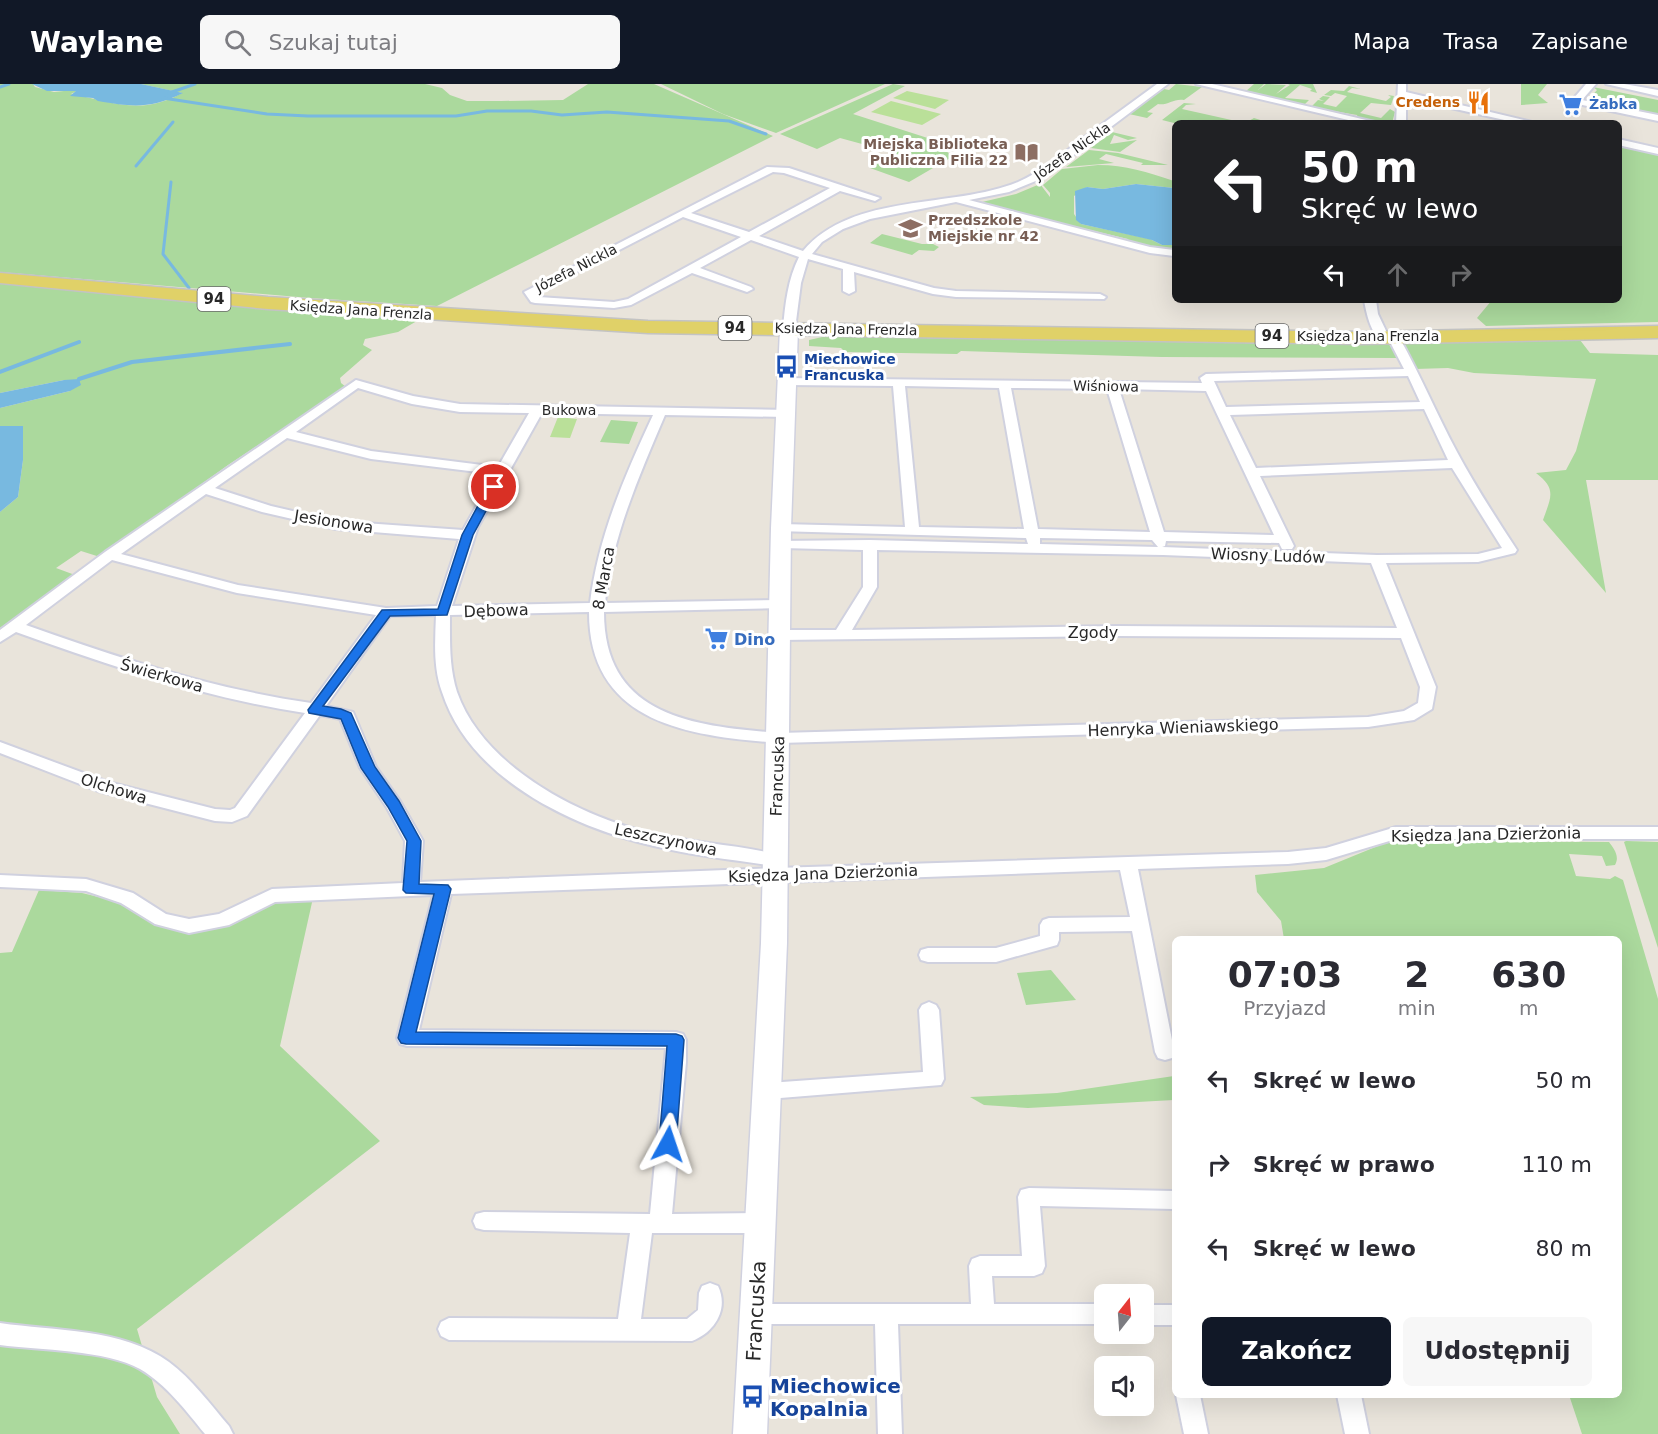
<!DOCTYPE html>
<html lang="pl">
<meta charset="utf-8">
<style>
:root{--surface:#fff;--page:#f7f7f7;--text:#2b2b33;--muted:#7c7c81;--accent:#111827}
body{margin:0;font-family:"DejaVu Sans",sans-serif;background:var(--page);color:var(--text);height:100vh;display:flex;flex-direction:column;font-size:22px;white-space:nowrap}
*{box-sizing:border-box;margin:0}
p{font-size:20px;color:var(--muted)}
.icon{flex:none;width:33px;height:33px;fill:none;stroke:currentColor;stroke-width:2;stroke-linecap:round;stroke-linejoin:round}
.map{position:relative;flex:1;overflow:hidden}
.details{position:absolute;left:1172px;top:852px;width:450px;height:462px;display:flex;flex-direction:column;background:var(--surface);border-radius:9px;box-shadow:0 6px 24px #0002}
.details>*{flex:none}
.hud{position:absolute;left:1172px;top:36px;width:450px;height:183px;border-radius:9px;box-shadow:0 6px 24px #0002;background:#202124;color:#fff;overflow:hidden}
.needle{width:39px;rotate:17deg}
.controls{position:absolute;left:1094px;top:1200px;display:grid;gap:12px}
.controls a{display:grid;place-items:center;width:60px;height:60px;border-radius:9px;background:var(--surface);box-shadow:0 6px 24px #0002;font-size:30px}
.pin{position:absolute;display:grid;place-items:center;width:51px;height:51px;color:#fff;margin:-26px;border:3px solid #fff;border-radius:50%;box-shadow:0 2px 6px #0007}
.me{position:absolute;width:66px;margin:-33px;rotate:5deg;stroke-linejoin:round;filter:drop-shadow(0 0 4px #0008)}
.turn{display:flex;align-items:center;gap:21px;height:126px;padding:0 30px;font-size:27px}
.turn .icon{width:78px;height:78px;stroke-width:2.5}
.turn b{display:block;font-size:42px;line-height:51px}
.lanes{display:flex;align-items:center;height:57px;padding:0 30px;background:#0003;justify-content:center;gap:30px;direction:ltr}
.lanes .off{opacity:.35}
.eta{display:flex;justify-content:space-evenly;align-items:center;height:102px;text-align:center}
.eta b{font-size:36px;font-weight:800;line-height:42px}
.button{display:flex;gap:12px;margin-top:auto;padding:12px 30px}
.button a{flex:1;height:69px;border-radius:9px;background:var(--accent);color:#fff;font-size:24px;font-weight:800;line-height:69px;text-align:center}
.button a+a{background:var(--page);color:var(--text)}
ul{padding:0;list-style:none}
li{display:flex;align-items:center;gap:18px;height:84px;padding:0 30px}
li div{flex:1}
li b{display:block;font-size:22px}
li em{font-style:normal}
header{display:flex;align-items:center;gap:36px;box-sizing:border-box;height:84px;padding:0 30px;background:var(--accent);color:#fff}
header strong{font-size:28px}
nav{display:flex;gap:33px;margin-inline-start:auto;font-size:21px}
.search{width:420px;height:54px;background:var(--page);display:flex;align-items:center;gap:15px;box-sizing:border-box;padding:0 21px;border-radius:9px;color:var(--muted);font-size:22px}
.map>svg:first-child{display:block}
.green{fill:#abd99d}
.pitch{fill:#bae099}
.water{fill:#78b9e0}
.lines{fill:none;stroke-linecap:round;stroke-linejoin:round}
.stream-far1{stroke:#78b9e0;stroke-width:3}
.stream{stroke:#78b9e0;stroke-width:4}
.street-casing{stroke:#d0d1df;stroke-width:4}
.secondary-casing{stroke:#d0d1df;stroke-width:3}
.primary-casing{stroke:#c3c3c3;stroke-width:3}
.street{fill:#fff;fill-rule:evenodd}
.secondary{fill:#fff;fill-rule:evenodd}
.primary{fill:#e0d168;fill-rule:evenodd}
.route{fill:#1a73e8;stroke:#114b97;stroke-width:1.5}
.labels{text-anchor:middle;stroke-width:6;stroke-linejoin:round;paint-order:stroke}
.far-food-label{font-size:14px;font-weight:bold;fill:#c56008;stroke:#fff;text-anchor:end}
.far-shop-label{font-size:14px;font-weight:bold;fill:#366cbe;stroke:#fff;text-anchor:start}
.far-education-label{font-size:14px;font-weight:bold;fill:#785e54;stroke:#fff;text-anchor:end}
.far-street-label{font-size:14px;fill:#282828;stroke:#fff}
.far-transit-label{font-size:14px;font-weight:bold;fill:#164399;stroke:#fff;text-anchor:start}
.shield{fill:#fff;stroke:#686868;stroke-width:1.5}
.shield-label{font-size:15px;font-weight:bold;fill:#282828}
.street-label{font-size:16px;fill:#282828;stroke:#fff}
.shop-label{font-size:16px;font-weight:bold;fill:#366cbe;stroke:#fff;text-anchor:start}
.near-street-label{font-size:20px;fill:#282828;stroke:#fff}
.near-transit-label{font-size:20px;font-weight:bold;fill:#164399;stroke:#fff;text-anchor:start}
</style>
<header>
<strong>Waylane</strong>
<div class="search"><svg class="icon" aria-label="search" viewBox="0 0 24 24"><circle cx="10" cy="10" r="6"/><path d="M15 15l6 6"/></svg>Szukaj tutaj</div>
<nav><a>Mapa</a><a>Trasa</a><a>Zapisane</a></nav>
</header>
<div class="map">
<svg width="1658" height="1350" viewBox="0 0 1658 1350">
<rect width="100%" height="100%" fill="#e9e4db"/>
<g class="green">
<path d="M0,0H33L35,3L54,8L74,6L77,7L71,10C114,18 141,32 182,9L141,0H425L442,4L450,11L467,17H501L563,16L588,0H654L773,52L437,222L310,214L0,188Z"/>
<path d="M661,0H885L776,49L723,30Z"/>
<path d="M893,0L905,2L853,30L937,57L952,73L909,98L870,84L895,69L840,54L817,65L780,50Z"/>
<path d="M1176,0L1202,3L1184,16C1174,14 1167,22 1158,20L1147,28L1153,29L1147,34L1129,30L1164,5L1169,6Z"/>
<path d="M1254,0H1264L1258,6L1266,0L1286,1L1276,10L1290,1L1288,0H1313L1317,9L1310,7L1312,5L1300,1L1285,14L1309,16L1304,21L1245,8Z"/>
<path d="M1521,0H1547L1538,11L1548,19L1521,21Z"/>
<path d="M1349,2L1361,5L1352,4L1347,8L1386,17L1391,13L1388,11L1394,12L1391,21L1371,19L1360,29L1381,34L1390,25L1395,28L1392,39L1358,34L1357,31L1311,23L1318,16L1324,17L1319,15L1323,12L1330,13L1323,20L1336,23L1347,12L1335,9L1331,12L1324,11L1331,6L1344,7Z"/>
<path d="M1593,3L1658,16V30L1588,16L1597,6Z"/>
<path d="M1184,19L1196,20L1186,21L1182,25L1245,39L1254,34L1270,39H1174L1162,36Z"/>
<path d="M1112,48L1137,54L1128,56L1114,51L1110,60L1137,56L1120,68L1091,64Z"/>
<path d="M1619,60L1658,68V238L1486,242L1477,234L1492,216H1618Z"/>
<path d="M1089,66L1118,69L1168,81H1141L1143,79L1106,70L1099,75L1114,79L1066,83Z"/>
<path d="M1098,81C1126,81 1147,88 1174,97V104L1136,100L1103,105L1087,103L1074,112V130L1081,140L1150,155L1162,161H1174V167L1129,158L1128,155L981,120L982,118L1016,110L1040,100L1050,113V109L1043,101L1062,85Z"/>
<path d="M882,150L922,160H933L939,163L934,167L919,166L912,171L870,159Z"/>
<path d="M0,197L422,234L398,248L365,255L363,261L372,266L340,294L341,299L346,303L228,381L100,473L81,467L56,484L75,491L0,544V428L18,413L23,376V342H0V324L70,307L64,296L0,309Z"/>
<path d="M881,250L1372,258L1392,261L1399,274L1162,273L961,267L957,270L845,268L841,264L809,262V256L827,252Z"/>
<path d="M1580,256L1590,269L1658,271V396H1586L1606,509L1543,436C1551,413 1557,405 1536,389L1566,386L1576,367L1596,295L1474,289L1448,284L1415,285L1403,260Z"/>
<path d="M611,336L638,338L629,360L600,358Z"/>
<path d="M1390,757L1609,758C1614,765 1620,772 1615,781L1606,782L1602,772L1569,770L1576,792L1610,795L1615,792L1623,796L1658,915V1350H1582L1569,1311H1618V855H1284L1281,837L1257,808L1255,791L1324,784Z"/>
<path d="M1626,757L1658,758V864L1624,758Z"/>
<path d="M39,806L82,809L119,818L167,844L206,847L237,836L271,817L313,814L280,962L380,1057L137,1245L157,1313L180,1350H0V869L12,868Z"/>
<path d="M1051,886L1076,916L1026,921L1017,889Z"/>
<path d="M1174,992V1016L1028,1024L984,1021L970,1013L1057,1009Z"/>
</g>
<g class="pitch">
<path d="M907,7L949,16L935,25L893,14Z"/>
<path d="M891,17L941,30L922,41L871,28Z"/>
<path d="M558,333L577,335L570,354L550,353Z"/>
</g>
<g class="water">
<path d="M32,0H141L183,9C150,25 133,23 98,17L93,14L70,12L76,7H47Z"/>
<path d="M1136,100L1174,104V161H1162L1152,156L1081,140L1076,136L1075,107L1087,103L1103,105Z"/>
<path d="M79,295L81,301L70,307L0,324V309L64,296Z"/>
<path d="M0,342H23V376L18,413L0,428Z"/>
</g>
<g class="lines">
<g class="stream-far1">
<path d="M0,3L9,0"/>
<path d="M169,9L195,0"/>
<path d="M163,14L267,30L308,32H456L487,27H531L562,31L607,28L729,37L766,50"/>
<path d="M136,82L173,38"/>
<path d="M171,98L163,170L189,204"/>
</g>
<g class="stream">
<path d="M0,288L79,258"/>
<path d="M79,295L132,278L290,260"/>
</g>
<defs>
<g id="street">
<path d="M1157,0H1168L1043,94L1009,108L969,116L1150,163L1174,166V172L1150,169L956,118L870,135L843,145L822,158L812,170L934,204L956,207L1100,210L1106,213L1104,215L956,213L933,210L854,188L855,207L849,210L843,207V185L808,175L801,199L795,245L789,249L783,245C785,220 788,195 799,173L751,156L700,184L751,203L753,205L747,208L692,189L631,221L614,224L535,219L531,218L524,208L767,83L789,84L880,114L875,117L840,107L759,152L803,167C853,108 952,125 1018,98C1041,88 1060,72 1079,57C1105,38 1131,19 1157,0ZM773,88L784,89L830,104L749,148L691,129ZM683,133L741,153L628,215L614,218L539,213L536,209Z"/>
<path d="M1196,0H1212L1379,39H1361Z"/>
<path d="M1398,0H1406V8L1536,39H1518L1406,14V39H1396Z"/>
<path d="M1586,0H1596L1582,16L1658,31V37L1573,19V15Z"/>
<path d="M1606,0H1624L1658,6V12Z"/>
<path d="M1618,55L1658,64V70L1618,61Z"/>
<path d="M1364,216H1376L1378,230L1388,251L1393,249L1399,253C1421,292 1436,329 1457,368C1474,400 1496,434 1517,466L1515,469L1478,478L1386,479L1436,603L1432,625L1414,636L1368,643L779,659C691,652 589,641 589,528L450,531C450,557 449,583 457,608C483,683 582,734 655,750C696,760 741,760 781,772L784,776L781,780L775,782C735,776 694,772 654,762C572,743 470,695 442,608C433,583 435,557 436,531L390,532L326,622L353,628L376,683L400,717L423,757L420,798L776,784L1288,768L1326,764L1396,743H1658V755H1396L1326,776L1288,780L1138,785L1174,966L1172,974L1165,976L1158,974L1155,968L1132,847L1059,848V856L1057,861L996,878H928L921,876L919,871L921,866L928,864H996L1040,852V841L1043,836L1049,834L1130,833L1120,786L451,810L419,946L676,948L683,950L686,956V978L672,1130L760,1129L768,1132L771,1139L768,1146L760,1149H652L641,1235H687L698,1226L699,1209L702,1202L710,1199L718,1202C729,1225 715,1248 692,1257L449,1256L441,1252L438,1245L441,1238L449,1234L618,1235L630,1149L484,1146L476,1144L473,1137L476,1130L484,1128L650,1130L666,964L407,962L400,960L397,954L433,811L275,818L229,841L189,849L155,840L121,819L86,807L0,803V791L86,795L133,809L166,830L189,835L219,830L272,805L403,799L405,757L387,724L360,684L340,635L320,631L247,732L232,738L215,737L98,707L0,669V658L108,698L215,725L230,726L235,724L305,629C206,614 110,582 16,548L0,558V546L105,468L356,296L413,312L460,320L790,326L792,329L786,333L665,331C639,392 612,453 605,519L781,516L788,520L781,524L604,528C604,634 696,642 779,649L1368,633L1404,627L1418,619L1420,603L1401,554L1118,552L780,556L772,551L780,546H836L863,503V466L781,464L774,460L776,457L870,456L1028,460L1026,454L776,447L774,444L776,441L781,440L905,443L893,302L786,301L780,297L782,294L1202,299L1200,294L1206,290L1404,285L1388,254L1383,257C1371,252 1366,228 1364,216ZM1408,292L1420,318L1226,323L1214,297ZM905,302L999,304L1024,445L919,443ZM358,304L412,320L460,328L529,329L498,383L371,367L296,348ZM1011,304L1107,305L1150,448L1038,445ZM1119,305L1206,307L1274,451L1164,448ZM1424,325L1448,376L1256,384L1230,331ZM542,329L653,331C625,391 598,453 590,519L452,522L478,443ZM287,354L371,375L494,390L463,446L336,437L271,422L215,404ZM1452,384L1502,464L1478,470L1377,471L1162,463L1165,462L1166,457L1279,459L1282,465H1292L1294,462L1260,392ZM206,410L262,428L336,445L459,455L437,522L386,524L238,501L121,470ZM1040,454L1152,456L1158,463L1040,460ZM877,466L1163,471L1371,479L1397,544L1118,542L852,546L877,503ZM112,476L237,509L376,531L311,619C213,605 119,574 26,541Z"/>
<path d="M929,918L936,921L939,926L944,995L941,1001L768,1015L761,1013L758,1007L761,1001L768,999L923,988L919,926L922,921Z"/>
<path d="M1029,1104L1174,1107V1125L1040,1122L1045,1182L1042,1189L1034,1192H992L994,1220H1104V1240H898L902,1350H878L875,1240H756L748,1237L745,1230L748,1223L756,1220H971L969,1182L972,1175L980,1172H1022L1018,1113L1021,1106Z"/>
<rect x="1143" y="1221" width="31" height="20"/>
<path d="M0,1239C54,1247 123,1244 169,1278C192,1295 210,1320 229,1342L233,1350H205C186,1327 167,1301 140,1285C107,1266 39,1266 0,1261Z"/>
<path d="M1176,1311H1200L1208,1350H1184Z"/>
<path d="M1337,1311H1361L1369,1350H1345Z"/>
</g>
<path id="secondary" d="M789,240L795,241L798,245L791,444L787,859L767,1350H733L761,859L771,444L780,245L783,241Z"/>
<path id="primary" d="M0,189L268,213L648,237L1361,248L1658,242V254L1361,260L648,249L268,225L0,199Z"/>
</defs>
<use href="#street" class="street-casing"/>
<use href="#secondary" class="secondary-casing"/>
<use href="#primary" class="primary-casing"/>
<use href="#street" class="street"/>
<use href="#secondary" class="secondary"/>
<use href="#primary" class="primary"/>
</g>
<path class="route" d="M494,399L499,403L473,451L447,531L390,532L323,622L341,625L351,629L375,683L399,717L421,757L419,800L448,801L451,805L416,948L676,950L682,952L684,956L676,1060L674,1065L668,1067L661,1065L659,1060L667,962L406,960L401,959L398,954L434,810L406,809L403,806L407,757L388,723L361,684L341,635L309,629L308,626L382,526L438,525L462,451L488,403Z"/>
<defs>
<symbol id="restaurant-bare" viewBox="-9 -9 18 18"><path d="M-5-6h1v4h1v-4h1v4h1v-4h1v5L-1.5 .5V6h-2V.5L-5-1ZM5-6V6H3V1.5H1.5Q1.5-4 5-6Z" fill="#e8710a" stroke="#fff" stroke-width="2.5" paint-order="stroke"/></symbol>
<symbol id="supermarket-bare" viewBox="-9 -9 18 18"><path d="M-6-5.5h2.5l.6 2H6L4.5 2H-2.5L-4.4-4H-6ZM-1.5 3.2a1.3 1.3 0 1 0 .1 0ZM3 3.2a1.3 1.3 0 1 0 .1 0Z" fill="#3f7fe0" stroke="#fff" stroke-width="2.5" paint-order="stroke"/></symbol>
<symbol id="library-bare" viewBox="-9 -9 18 18"><path d="M-6-4Q-3-5.5-.7-3.5V5Q-3 3-6 4ZM6-4Q3-5.5 .7-3.5V5Q3 3 6 4Z" fill="#8d6e63" stroke="#fff" stroke-width="2.5" paint-order="stroke"/></symbol>
<symbol id="school-bare" viewBox="-9 -9 18 18"><path d="M0-5L7-2L0 1L-7-2ZM-4 1L0 2.5L4 1V4Q0 6-4 4Z" fill="#8d6e63" stroke="#fff" stroke-width="2.5" paint-order="stroke"/></symbol>
<symbol id="bus-bare" viewBox="-9 -9 18 18"><path d="M-5-6H5V4H4V6H2V4H-2V6H-4V4H-5ZM-3.5-4V0h7V-4ZM-3.5 1.2v1.5H-2V1.2ZM2 1.2v1.5H3.5V1.2Z" fill="#1a4fb4" stroke="#fff" stroke-width="2.5" paint-order="stroke"/></symbol>
</defs>
<g fill-rule="evenodd">
<use href="#restaurant-bare" x="1462" y="2" width="33" height="33"/>
<use href="#supermarket-bare" x="1554" y="4" width="33" height="33"/>
<use href="#library-bare" x="1010" y="52" width="33" height="33"/>
<use href="#school-bare" x="894" y="128" width="33" height="33"/>
<use href="#bus-bare" x="770" y="266" width="33" height="33"/>
<use href="#supermarket-bare" x="700" y="538" width="33" height="33"/>
<use href="#bus-bare" x="736" y="1296" width="33" height="33"/>
</g>
<g class="labels">
<g class="far-food-label">
<text x="1460" y="23">Credens</text>
</g>
<g class="far-shop-label">
<text x="1589" y="25">Żabka</text>
</g>
<g class="far-education-label">
<text x="1008" y="65">Miejska Biblioteka<tspan x="1008" dy="16">Publiczna Filia 22</tspan></text>
<text x="928" y="141" text-anchor="start">Przedszkole<tspan x="928" dy="16">Miejskie nr 42</tspan></text>
</g>
<g class="far-street-label">
<text transform="translate(1072 67) rotate(-35)" y="5">Józefa Nickla</text>
<text transform="translate(576 184) rotate(-27)" y="5">Józefa Nickla</text>
<text transform="translate(361 226) rotate(4)" y="5">Księdza Jana Frenzla</text>
<text transform="translate(846 245) rotate(1)" y="5">Księdza Jana Frenzla</text>
<text x="1368" y="257">Księdza Jana Frenzla</text>
<text transform="translate(1106 302) rotate(1)" y="5">Wiśniowa</text>
<text x="569" y="331">Bukowa</text>
</g>
<g class="far-transit-label">
<text x="804" y="280">Miechowice<tspan x="804" dy="16">Francuska</tspan></text>
</g>
<g class="shield">
<rect x="197.5" y="203" width="33" height="24" rx="4.5"/>
<rect x="718.5" y="232" width="33" height="24" rx="4.5"/>
<rect x="1255.5" y="240" width="33" height="24" rx="4.5"/>
</g>
<g class="shield-label">
<text x="214" y="220">94</text>
<text x="735" y="249">94</text>
<text x="1272" y="257">94</text>
</g>
<g class="street-label">
<text transform="translate(334 437) rotate(9)" y="6">Jesionowa</text>
<text transform="translate(1268 471) rotate(2)" y="6">Wiosny Ludów</text>
<text transform="translate(603 494) rotate(-80)" y="6">8 Marca</text>
<text transform="translate(496 526) rotate(-2)" y="6">Dębowa</text>
<text x="1093" y="554">Zgody</text>
<text transform="translate(162 591) rotate(16)" y="6">Świerkowa</text>
<text transform="translate(1183 643) rotate(-2)" y="6">Henryka Wieniawskiego</text>
<text transform="translate(777 692) rotate(-88)" y="6">Francuska</text>
<text transform="translate(114 704) rotate(17)" y="6">Olchowa</text>
<text transform="translate(1486 750) rotate(-1)" y="6">Księdza Jana Dzierżonia</text>
<text transform="translate(666 755) rotate(12)" y="6">Leszczynowa</text>
<text transform="translate(823 789) rotate(-2)" y="6">Księdza Jana Dzierżonia</text>
</g>
<g class="shop-label">
<text x="734" y="561">Dino</text>
</g>
<g class="near-street-label">
<text transform="translate(756 1227) rotate(-87)" y="7">Francuska</text>
</g>
<g class="near-transit-label">
<text x="770" y="1309">Miechowice<tspan x="770" dy="23">Kopalnia</tspan></text>
</g>
</g>
</svg>
<div class="controls">
<a><svg class="needle" viewBox="-14 -14 28 28"><path d="M0-13l5 13h-10z" fill="#e53935"/><path d="M0 13l5-13h-10z" fill="#7c7c81"/></svg></a>
<a><svg class="icon" aria-label="sound" viewBox="0 0 24 24"><path d="M4 9h4l5-4v14l-5-4H4zM17 9q2 3 0 6"/></svg></a>
</div>
<div class="pin" style="left:494px;top:403px;background:#d93025"><svg class="icon" aria-label="arrive" viewBox="0 0 24 24"><path d="M6 21V4h12l-3 4 3 4H6"/></svg></div>
<svg class="me" style="left:668px;top:1060px" viewBox="-20 -20 40 40"><path d="M0-17L14 15 0 8-14 15z" fill="#1a73e8" stroke="#fff" stroke-width="4"/></svg>
<div class="hud">
<div class="turn"><svg class="icon" aria-label="left" viewBox="0 0 24 24"><path d="M17 20v-9H6M10 6l-5 5 5 5"/></svg><div><b>50 m</b>Skręć w lewo</div></div>
<div class="lanes"><svg class="icon" aria-label="left" viewBox="0 0 24 24"><path d="M17 20v-9H6M10 6l-5 5 5 5"/></svg><svg class="icon off" aria-label="ahead" viewBox="0 0 24 24"><path d="M12 20V5M6 11l6-6 6 6"/></svg><svg class="icon off" aria-label="right" viewBox="0 0 24 24"><path d="M7 20v-9h11M14 6l5 5-5 5"/></svg></div>
</div>
<section class="details">
<div class="eta">
<div><b>07:03</b><p>Przyjazd</p></div>
<div><b>2</b><p>min</p></div>
<div><b>630</b><p>m</p></div>
</div>
<ul>
<li><svg class="icon" aria-label="left" viewBox="0 0 24 24"><path d="M17 20v-9H6M10 6l-5 5 5 5"/></svg><div><b>Skręć w lewo</b></div><em>50 m</em></li>
<li><svg class="icon" aria-label="right" viewBox="0 0 24 24"><path d="M7 20v-9h11M14 6l5 5-5 5"/></svg><div><b>Skręć w prawo</b></div><em>110 m</em></li>
<li><svg class="icon" aria-label="left" viewBox="0 0 24 24"><path d="M17 20v-9H6M10 6l-5 5 5 5"/></svg><div><b>Skręć w lewo</b></div><em>80 m</em></li>
</ul>
<div class="button"><a>Zakończ</a><a>Udostępnij</a></div>
</section>
</div>
